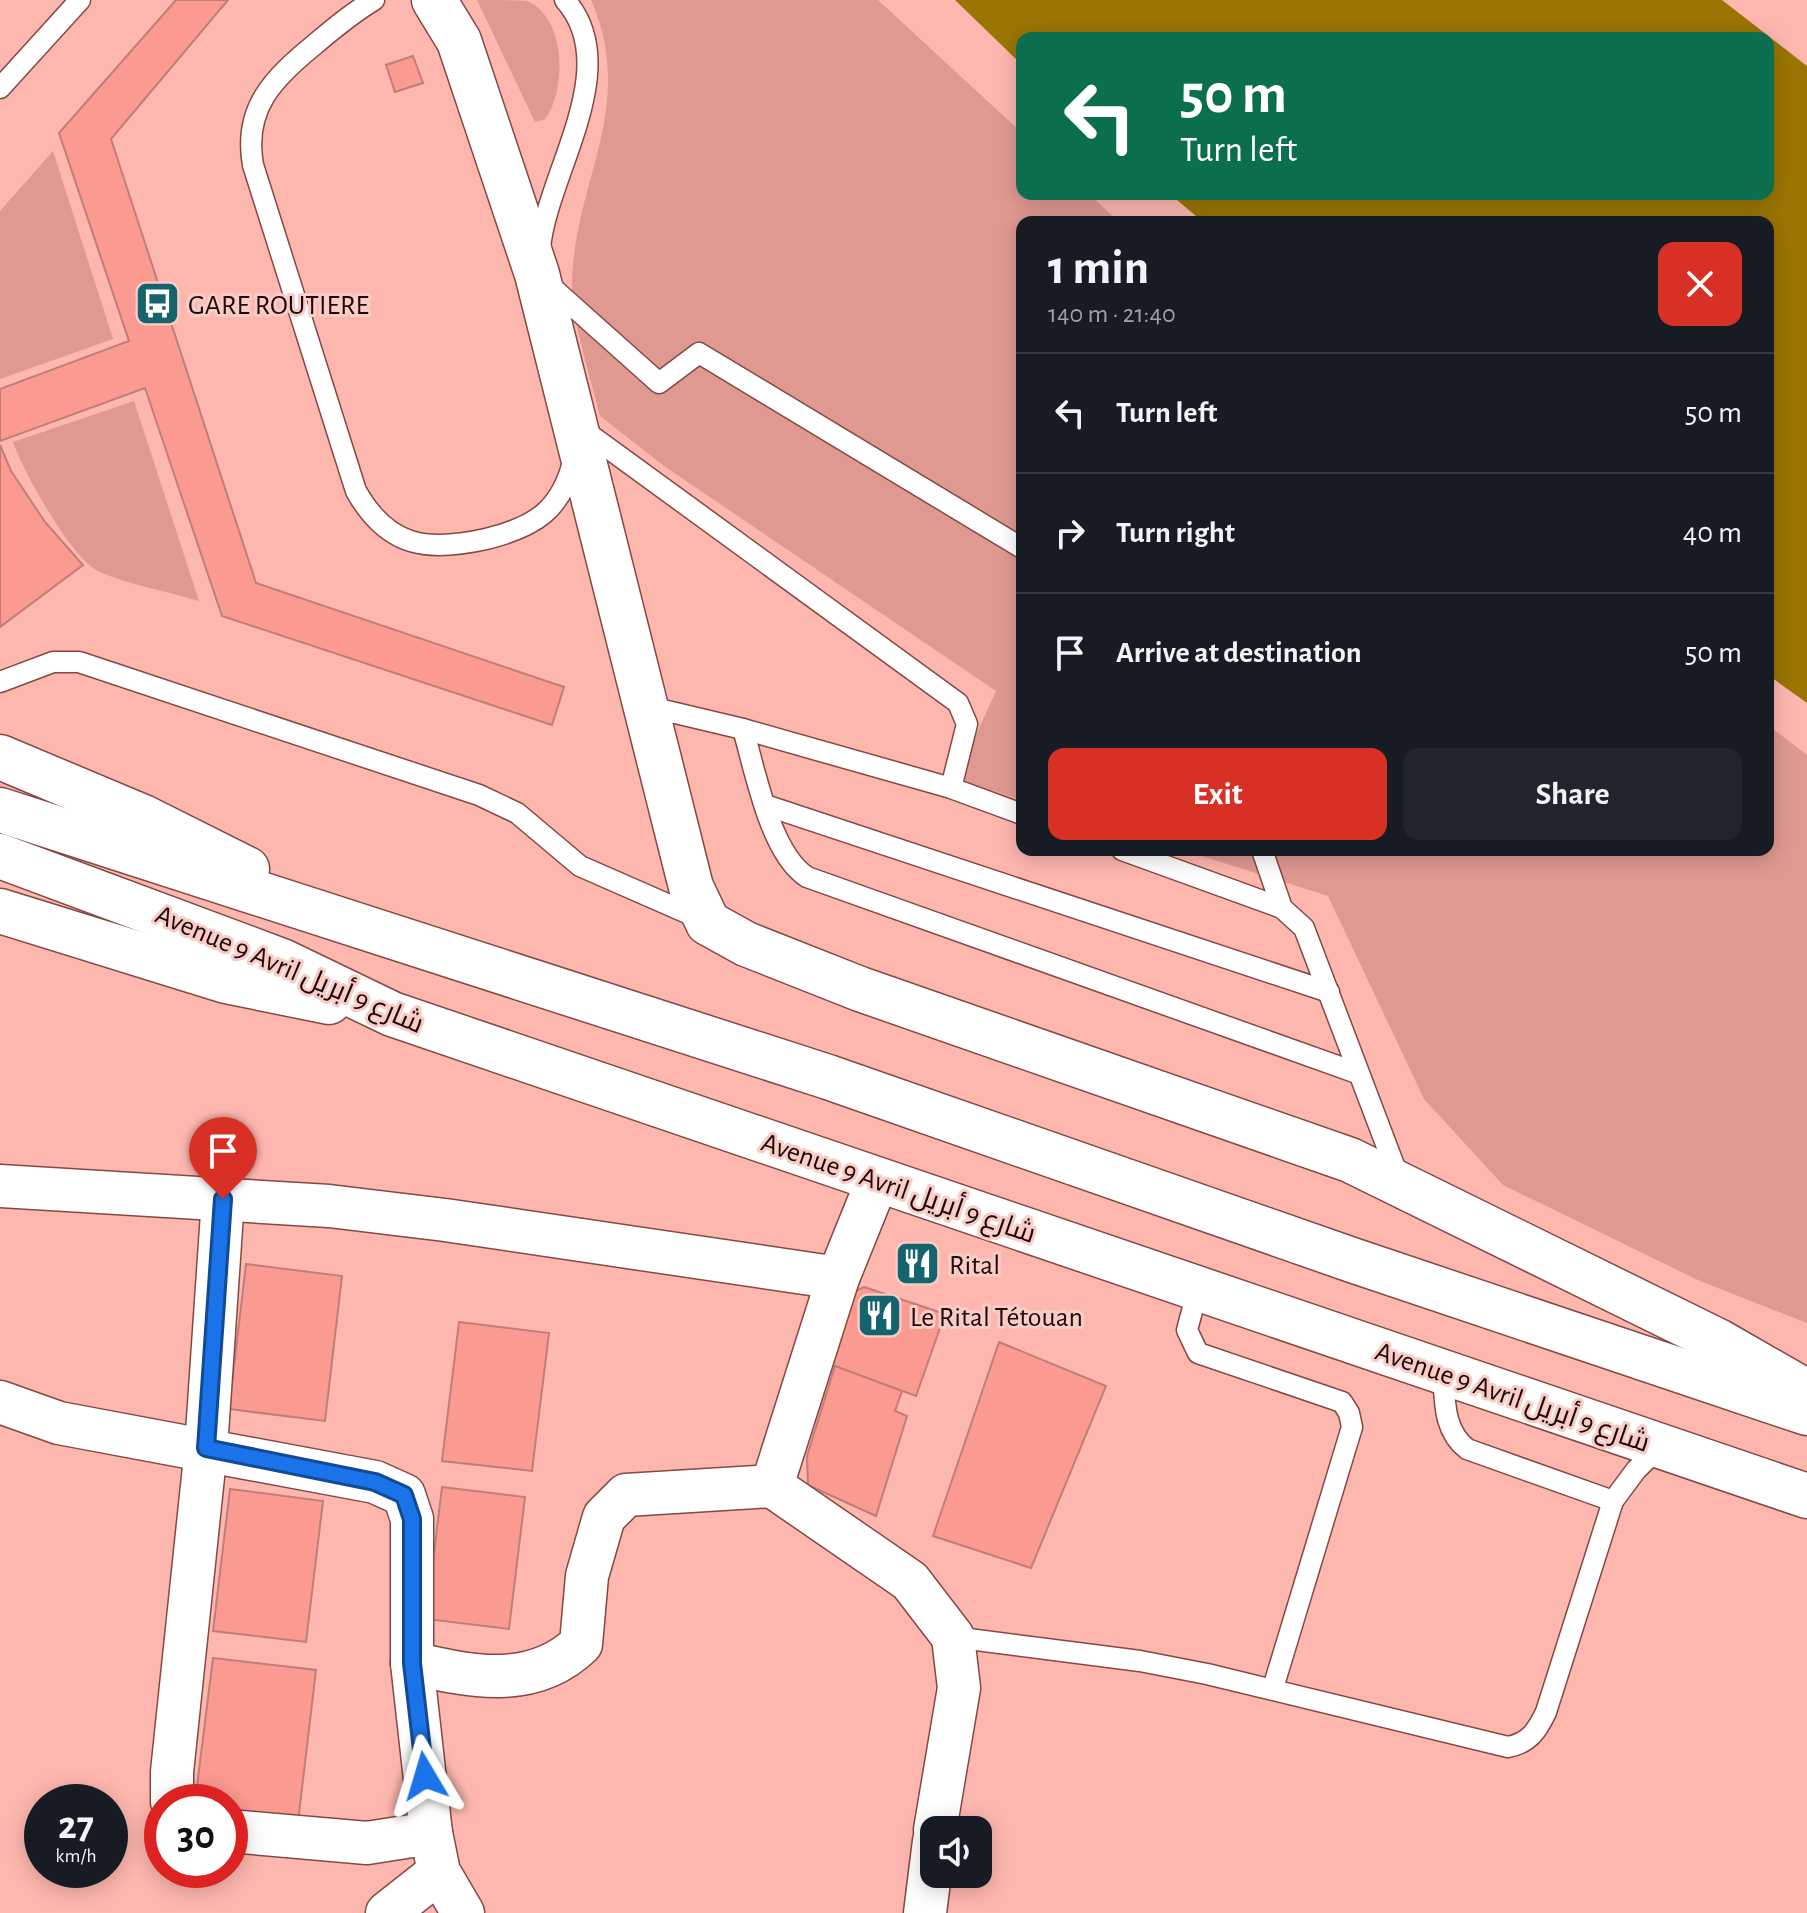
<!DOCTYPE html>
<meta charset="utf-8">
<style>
:root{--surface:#171b24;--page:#20242c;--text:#f1f3f6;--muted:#9ea1a6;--line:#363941;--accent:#d93025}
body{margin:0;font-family:"Alegreya Sans",Cairo,sans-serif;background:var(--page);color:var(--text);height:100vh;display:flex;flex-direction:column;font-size:30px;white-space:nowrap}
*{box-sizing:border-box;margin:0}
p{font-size:26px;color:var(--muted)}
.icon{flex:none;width:44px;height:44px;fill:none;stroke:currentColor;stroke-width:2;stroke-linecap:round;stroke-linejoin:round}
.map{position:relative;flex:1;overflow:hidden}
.panel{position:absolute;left:1016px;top:216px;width:758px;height:640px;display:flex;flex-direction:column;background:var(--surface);border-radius:16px;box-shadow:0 4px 20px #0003}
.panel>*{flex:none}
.top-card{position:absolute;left:1016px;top:32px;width:758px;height:168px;border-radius:16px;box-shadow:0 4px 20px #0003;background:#0b6e4f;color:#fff;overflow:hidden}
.fabs{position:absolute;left:920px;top:1816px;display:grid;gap:16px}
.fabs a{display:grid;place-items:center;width:72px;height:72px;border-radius:16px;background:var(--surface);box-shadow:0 4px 20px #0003;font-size:40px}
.speed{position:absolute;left:24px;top:1784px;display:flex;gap:16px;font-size:40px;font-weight:700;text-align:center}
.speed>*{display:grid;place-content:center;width:104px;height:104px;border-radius:50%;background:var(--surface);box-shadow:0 4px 20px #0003;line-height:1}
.speed small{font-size:20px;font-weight:400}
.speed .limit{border:12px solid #d22;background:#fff;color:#111}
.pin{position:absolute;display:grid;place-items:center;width:68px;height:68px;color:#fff;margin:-82px -34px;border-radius:50% 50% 50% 0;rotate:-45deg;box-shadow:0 0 8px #0007}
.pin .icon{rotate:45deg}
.me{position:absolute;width:88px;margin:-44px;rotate:353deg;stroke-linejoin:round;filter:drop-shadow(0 0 6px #0008)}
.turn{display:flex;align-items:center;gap:28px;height:168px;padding:0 32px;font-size:36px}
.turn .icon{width:104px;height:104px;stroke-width:2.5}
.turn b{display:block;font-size:56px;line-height:68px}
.round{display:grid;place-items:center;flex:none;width:84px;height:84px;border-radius:16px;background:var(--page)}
.head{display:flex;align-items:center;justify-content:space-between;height:136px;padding:0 32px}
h1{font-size:48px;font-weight:700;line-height:60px}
.action{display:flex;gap:16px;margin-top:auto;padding:16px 32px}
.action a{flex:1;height:92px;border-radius:16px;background:var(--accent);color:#fff;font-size:32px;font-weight:700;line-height:92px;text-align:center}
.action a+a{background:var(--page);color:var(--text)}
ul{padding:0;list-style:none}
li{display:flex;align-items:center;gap:24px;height:120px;padding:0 32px;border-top:2px solid var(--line)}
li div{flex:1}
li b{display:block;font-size:30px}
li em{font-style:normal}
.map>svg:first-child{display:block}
.green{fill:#e09991}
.water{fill:#9a7503}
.building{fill:#fb9a90;stroke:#c07e77;stroke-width:2}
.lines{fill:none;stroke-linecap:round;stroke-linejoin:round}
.service-casing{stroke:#854843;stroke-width:23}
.minor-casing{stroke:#854843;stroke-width:45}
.tertiary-casing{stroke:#854843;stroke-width:47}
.trunk-casing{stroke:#854843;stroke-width:47}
.service{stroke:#fff;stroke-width:20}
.minor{stroke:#fff;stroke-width:42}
.tertiary{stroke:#fff;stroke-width:44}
.trunk{stroke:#fff;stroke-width:44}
.route-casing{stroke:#114b97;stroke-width:20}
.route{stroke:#1a73e8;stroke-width:14}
.labels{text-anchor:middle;stroke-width:6;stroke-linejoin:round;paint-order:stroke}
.poi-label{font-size:28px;fill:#200807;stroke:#f9cdc7;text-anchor:start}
.street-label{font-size:28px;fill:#200807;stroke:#f9cdc7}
</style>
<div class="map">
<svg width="1807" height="1913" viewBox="0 0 1807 1913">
<rect width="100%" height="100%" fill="#feb7af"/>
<g class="green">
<path d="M477,0C491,0 514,0 527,1C566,17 567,90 545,119L535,122Z"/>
<path d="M591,0H878L1022,133V194H1089L1119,222H1022V800L956,779L996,691L664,466L600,416C592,383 571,317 572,285C573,182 638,107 591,0Z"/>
<path d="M53,151L113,339L0,379V211Z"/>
<path d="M134,401L199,601C167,591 128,585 98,571C71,558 23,471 13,442Z"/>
<path d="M1768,725L1807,755V1323L1700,1281L1503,1185L1424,1099L1328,896L1183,850H1768Z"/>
</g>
<path class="water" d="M955,0H1722L1807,66V703L1768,675V222H1203L1170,194H1768V38H1022V65Z"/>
<g class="building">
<path d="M176,0H228L111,139L256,583L564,687L552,725L222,616L145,388L0,441V389L129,341L59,133Z"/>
<path d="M413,56L423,83L395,92L386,65Z"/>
<path d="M0,445L11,471L45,522L83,565L0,627Z"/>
<path d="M246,1264L342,1276L325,1421L229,1409Z"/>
<path d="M864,1287L945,1314L916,1396L823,1362L840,1298Z"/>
<path d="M459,1322L549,1333L532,1471L442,1461Z"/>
<path d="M999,1342L1106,1386L1031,1568L933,1536Z"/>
<path d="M835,1366L902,1391L895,1411L907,1416L876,1516L808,1485L807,1456Z"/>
<path d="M442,1487L525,1497L509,1629L426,1619Z"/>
<path d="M230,1489L323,1501L306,1642L213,1631Z"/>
<path d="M213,1658L316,1670L298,1822L230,1814V1802H195Z"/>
</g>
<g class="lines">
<defs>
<g id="service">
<path d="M374,0C352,13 333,29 314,45C273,79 243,108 253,165L356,491C388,548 428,552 486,539C535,527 562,510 574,458"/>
<path d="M0,88L80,0"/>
<path d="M540,248C547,173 625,68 565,0"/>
<path d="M547,283L659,383L699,353L1022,548"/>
<path d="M582,429L958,703L967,724L951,788L1022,814"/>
<path d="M0,682L53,662H79L479,795L517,813L580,866L701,919"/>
<path d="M646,706L743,729L951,788"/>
<path d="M743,729C755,770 770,853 807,877L1357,1073"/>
<path d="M765,805L1329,992"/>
<path d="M1122,850L1282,908"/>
<path d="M1262,850L1282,908L1304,928L1400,1181"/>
<path d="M1198,1289L1187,1330L1198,1353L1342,1402L1349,1413L1352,1427L1273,1688"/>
<path d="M1443,1372C1445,1401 1443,1430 1467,1449L1613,1501"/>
<path d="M953,1637L1140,1661L1207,1674L1508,1747C1529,1743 1537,1731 1546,1712L1613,1501L1636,1470L1660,1446"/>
</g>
<g id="minor">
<path d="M878,1179L838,1278L772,1486L910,1581L953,1637L959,1688L935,1830"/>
<path d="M0,1186L329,1206L445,1220L838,1278"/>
<path d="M0,1402L59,1423L375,1482L404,1495L412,1519V1663L431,1833L367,1843L230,1831"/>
<path d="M412,1663C471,1677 533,1690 581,1644L587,1576L604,1517L626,1495L772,1486"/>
<path d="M172,1802V1772L206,1448L223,1199"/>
<path d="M431,1833L439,1872L463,1913"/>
<path d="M387,1913L439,1872"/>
<path d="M925,1913L934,1841"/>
</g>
<path id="tertiary" d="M434,0L459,41L537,274L691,887L708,923L746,944L860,989L1350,1160L1718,1341L1807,1392"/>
<g id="trunk">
<path d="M0,757L143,817L247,869"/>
<path d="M0,810L828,1077L1352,1260L1807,1413"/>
<path d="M0,856L282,961L392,1014L1807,1496"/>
<path d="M0,911L226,981L329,1002"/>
</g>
</defs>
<use href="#service" class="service-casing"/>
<use href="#minor" class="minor-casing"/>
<use href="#tertiary" class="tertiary-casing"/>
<use href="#trunk" class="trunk-casing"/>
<use href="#service" class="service"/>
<use href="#minor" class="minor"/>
<use href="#tertiary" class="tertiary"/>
<use href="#trunk" class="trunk"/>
</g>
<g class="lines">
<defs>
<path id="route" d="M223,1199L206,1448L375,1482L404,1495L412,1519V1663L425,1776"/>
</defs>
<use href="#route" class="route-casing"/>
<use href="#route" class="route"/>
</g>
<defs>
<symbol id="bus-square" viewBox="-11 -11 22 22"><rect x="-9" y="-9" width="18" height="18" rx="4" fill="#15636c" stroke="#f9cdc7"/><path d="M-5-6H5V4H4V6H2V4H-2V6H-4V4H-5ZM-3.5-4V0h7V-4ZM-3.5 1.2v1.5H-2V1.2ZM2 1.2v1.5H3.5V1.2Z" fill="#fff"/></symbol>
<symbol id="restaurant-square" viewBox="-11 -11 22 22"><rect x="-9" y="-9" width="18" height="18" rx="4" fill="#15636c" stroke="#f9cdc7"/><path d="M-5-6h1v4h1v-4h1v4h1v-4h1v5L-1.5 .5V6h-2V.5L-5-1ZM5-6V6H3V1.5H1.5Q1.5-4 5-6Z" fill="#fff"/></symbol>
</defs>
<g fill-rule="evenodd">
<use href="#bus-square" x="132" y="278" width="51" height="51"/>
<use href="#restaurant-square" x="892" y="1238" width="51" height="51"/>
<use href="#restaurant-square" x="854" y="1290" width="51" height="51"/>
</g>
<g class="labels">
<g class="poi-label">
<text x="188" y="314">GARE ROUTIERE</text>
<text x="949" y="1274">Rital</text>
<text x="910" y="1326">Le Rital Tétouan</text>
</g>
<g class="street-label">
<text transform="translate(290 968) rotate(23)" y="10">Avenue 9 Avril شارع 9 أبريل</text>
<text transform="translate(899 1187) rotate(19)" y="10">Avenue 9 Avril شارع 9 أبريل</text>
<text transform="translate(1513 1396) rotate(19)" y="10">Avenue 9 Avril شارع 9 أبريل</text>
</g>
</g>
</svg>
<div class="fabs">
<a><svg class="icon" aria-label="sound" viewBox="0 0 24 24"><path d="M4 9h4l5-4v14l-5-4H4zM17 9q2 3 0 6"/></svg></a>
</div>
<div class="speed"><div>27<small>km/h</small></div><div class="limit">30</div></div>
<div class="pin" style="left:223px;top:1199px;background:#d93025"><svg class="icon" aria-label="arrive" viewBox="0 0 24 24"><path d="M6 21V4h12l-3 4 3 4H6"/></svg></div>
<svg class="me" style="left:425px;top:1776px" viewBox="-20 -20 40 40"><path d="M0-17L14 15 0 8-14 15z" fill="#1a73e8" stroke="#fff" stroke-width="4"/></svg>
<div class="top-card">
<div class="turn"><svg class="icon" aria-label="left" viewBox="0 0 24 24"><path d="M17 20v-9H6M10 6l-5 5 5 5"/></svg><div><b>50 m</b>Turn left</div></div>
</div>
<section class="panel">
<div class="head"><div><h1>1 min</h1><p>140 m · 21:40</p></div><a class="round" style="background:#d93025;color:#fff"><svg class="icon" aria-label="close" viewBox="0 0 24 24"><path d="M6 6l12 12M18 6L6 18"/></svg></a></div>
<ul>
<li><svg class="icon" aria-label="left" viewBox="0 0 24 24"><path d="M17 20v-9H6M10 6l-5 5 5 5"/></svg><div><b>Turn left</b></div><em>50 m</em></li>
<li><svg class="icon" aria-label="right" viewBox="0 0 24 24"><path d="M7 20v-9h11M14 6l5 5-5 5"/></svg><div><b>Turn right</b></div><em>40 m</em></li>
<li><svg class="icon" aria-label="arrive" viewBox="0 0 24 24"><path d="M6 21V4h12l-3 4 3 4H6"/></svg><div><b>Arrive at destination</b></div><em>50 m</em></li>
</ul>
<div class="action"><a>Exit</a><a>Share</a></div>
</section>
</div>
